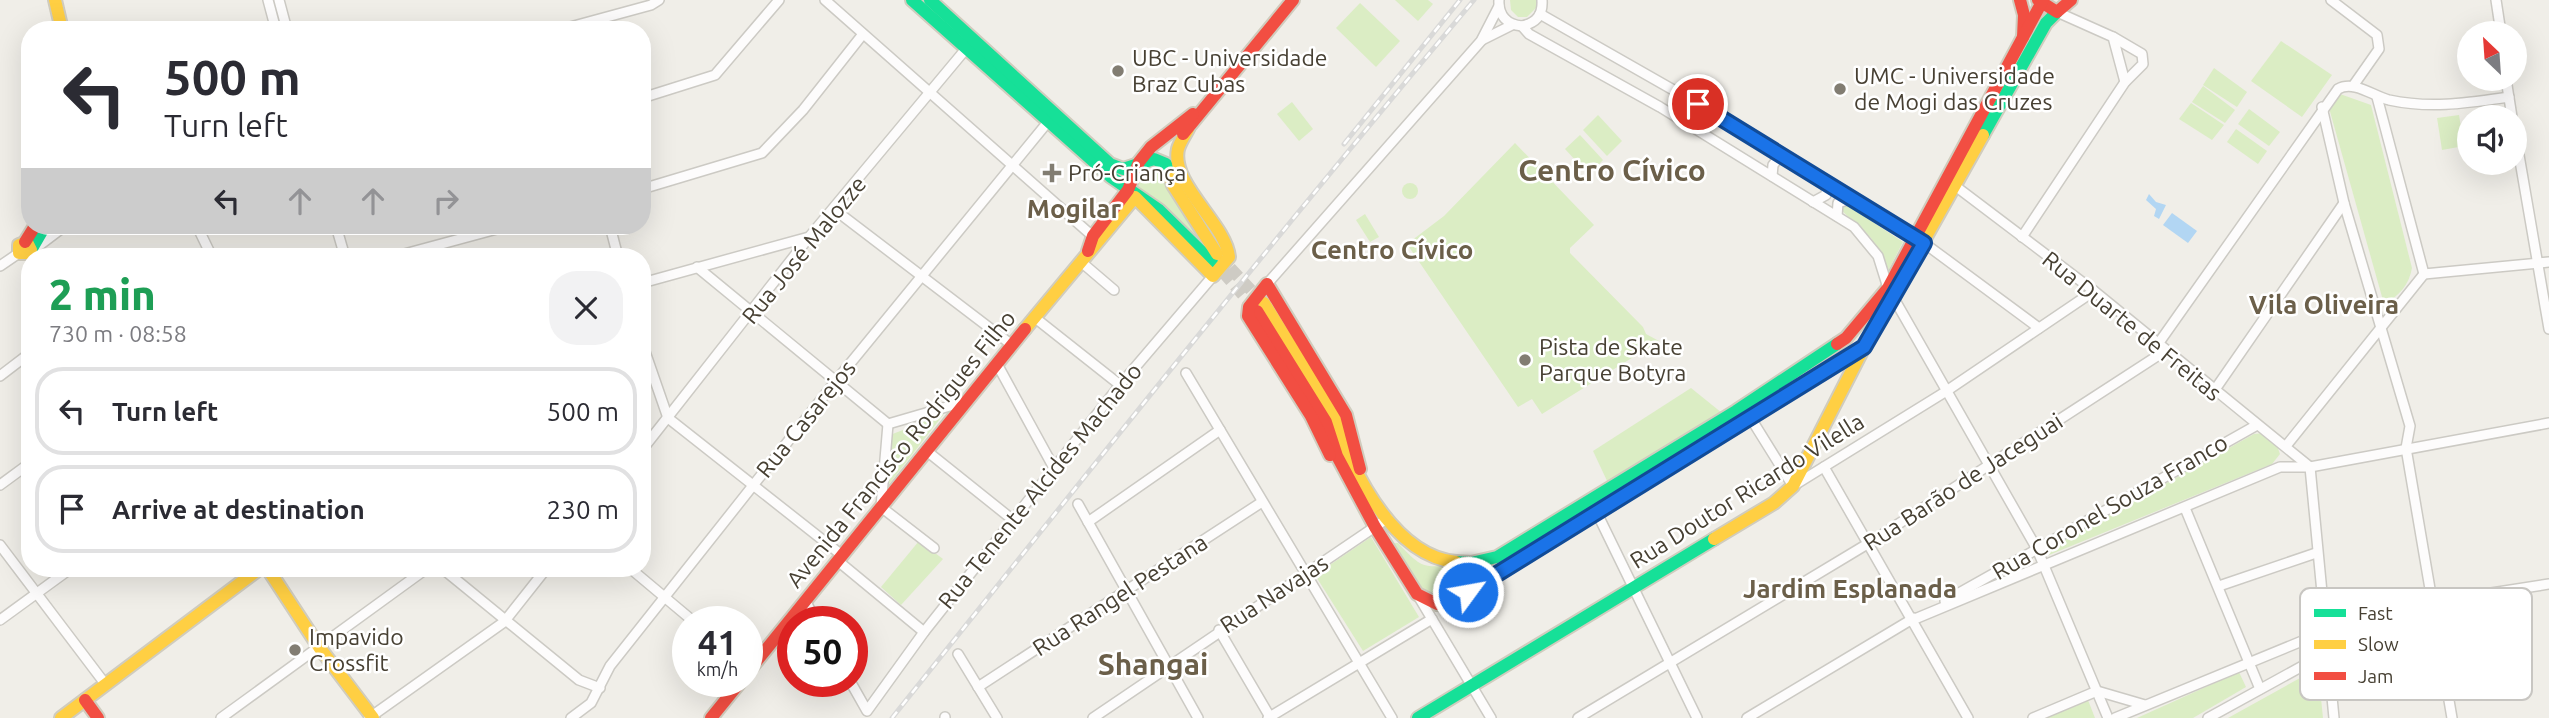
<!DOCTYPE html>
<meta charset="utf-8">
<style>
:root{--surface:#fff;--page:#f2f2f3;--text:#2b2b33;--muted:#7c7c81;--line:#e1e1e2}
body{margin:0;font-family:Ubuntu,sans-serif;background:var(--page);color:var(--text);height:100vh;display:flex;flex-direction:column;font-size:26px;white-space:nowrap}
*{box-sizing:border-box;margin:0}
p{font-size:23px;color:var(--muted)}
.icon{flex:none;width:38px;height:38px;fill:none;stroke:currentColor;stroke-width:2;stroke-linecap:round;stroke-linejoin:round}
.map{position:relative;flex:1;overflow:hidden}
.side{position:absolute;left:21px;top:248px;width:630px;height:329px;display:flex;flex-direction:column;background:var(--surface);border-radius:28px;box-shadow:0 7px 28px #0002}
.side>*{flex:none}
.hud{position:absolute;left:21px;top:21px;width:630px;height:214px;border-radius:28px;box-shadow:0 7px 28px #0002;background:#fff;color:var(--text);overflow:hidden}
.needle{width:46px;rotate:335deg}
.tools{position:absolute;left:2457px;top:21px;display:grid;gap:14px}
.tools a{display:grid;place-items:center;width:70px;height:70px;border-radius:50%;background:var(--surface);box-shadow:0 7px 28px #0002;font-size:35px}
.speed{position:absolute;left:672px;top:606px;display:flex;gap:14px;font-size:35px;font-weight:700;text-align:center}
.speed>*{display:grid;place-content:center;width:91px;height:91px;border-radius:50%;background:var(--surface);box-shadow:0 7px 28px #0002;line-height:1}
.speed small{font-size:18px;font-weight:400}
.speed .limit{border:10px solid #d22;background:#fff;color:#111}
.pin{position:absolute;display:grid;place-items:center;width:60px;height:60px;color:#fff;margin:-30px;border:4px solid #fff;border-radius:50%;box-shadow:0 2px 7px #0007}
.me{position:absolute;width:77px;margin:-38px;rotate:58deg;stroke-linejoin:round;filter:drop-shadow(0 0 5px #0008)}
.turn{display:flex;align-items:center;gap:24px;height:147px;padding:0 28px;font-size:32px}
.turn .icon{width:91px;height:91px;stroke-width:2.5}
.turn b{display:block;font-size:49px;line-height:60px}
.lanes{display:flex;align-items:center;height:66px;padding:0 28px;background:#0003;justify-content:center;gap:35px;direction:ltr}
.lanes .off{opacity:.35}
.round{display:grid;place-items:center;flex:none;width:74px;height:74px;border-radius:28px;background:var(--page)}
.overview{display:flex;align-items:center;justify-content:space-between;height:119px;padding:0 28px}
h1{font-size:42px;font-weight:800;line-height:52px;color:#1e9e55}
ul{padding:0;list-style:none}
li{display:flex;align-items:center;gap:21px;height:88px;margin:0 14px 10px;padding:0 14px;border:4px solid var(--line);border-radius:28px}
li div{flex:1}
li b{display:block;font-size:26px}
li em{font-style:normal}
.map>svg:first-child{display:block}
.green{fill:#dbedc4}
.water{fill:#b2d6f3}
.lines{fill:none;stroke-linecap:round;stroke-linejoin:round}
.secondary-tunnel{stroke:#cecbc4;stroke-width:12;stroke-dasharray:12 6;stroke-linecap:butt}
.street-casing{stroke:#cccac4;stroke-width:12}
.fast-casing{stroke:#d0ccbe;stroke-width:16}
.slow-casing{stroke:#d0ccbe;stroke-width:16}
.jam-casing{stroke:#d0ccbe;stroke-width:16}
.street{stroke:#fdfcfc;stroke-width:9}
.fast{stroke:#16e098;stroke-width:12}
.slow{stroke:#ffcf43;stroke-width:12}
.jam{stroke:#f24e42;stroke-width:12}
.rail-casing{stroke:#d9d9d8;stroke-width:5}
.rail{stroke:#fff;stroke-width:2.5;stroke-dasharray:8;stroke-linecap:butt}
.route-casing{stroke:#114b97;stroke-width:18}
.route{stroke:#1a73e8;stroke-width:12}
.poi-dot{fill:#827d72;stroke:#fff;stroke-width:2.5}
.labels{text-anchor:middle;stroke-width:5;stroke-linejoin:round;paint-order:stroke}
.poi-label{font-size:23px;fill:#474033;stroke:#fff;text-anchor:start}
.street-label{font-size:23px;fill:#474033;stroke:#fff}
.quarter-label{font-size:26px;font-weight:bold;fill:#6b5f49;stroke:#fff}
.district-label{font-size:30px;font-weight:bold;fill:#6b5f49;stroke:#fff}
.key{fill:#fff;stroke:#c8c6c2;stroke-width:2}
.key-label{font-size:19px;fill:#474033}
</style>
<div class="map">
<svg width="2549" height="718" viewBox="0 0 2549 718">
<rect width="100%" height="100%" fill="#f0eee8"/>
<g class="green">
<path d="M1395,0H1428L1433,4L1418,21Z"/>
<path d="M1510,0H1537V7L1527,17H1518L1511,10Z"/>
<path d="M1360,3L1400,41L1376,67L1336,28Z"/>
<path d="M2281,41L2332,75L2302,117L2251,81Z"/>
<path d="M2214,68L2247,92L2237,107L2203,85Z"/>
<path d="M2203,86L2235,110L2225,123L2192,102Z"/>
<path d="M2340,94L2371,105L2412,268C2409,285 2399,296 2384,304L2329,108Z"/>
<path d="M1292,102L1313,129L1299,141L1277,114Z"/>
<path d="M2191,103L2224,125L2212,140L2179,119Z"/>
<path d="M2249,109L2280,132L2269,146L2238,124Z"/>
<path d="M1598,115L1622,141L1607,156L1583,130Z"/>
<path d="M2459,115L2464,146L2442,150L2437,118Z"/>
<path d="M2236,129L2267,151L2258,164L2227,142Z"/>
<path d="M1580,135L1603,160L1589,175L1565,149Z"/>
<path d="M1515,143L1594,225L1570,248V253L1643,327L1646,334L1659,341L1542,414L1532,399L1518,407L1407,244L1444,216Z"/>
<path d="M1148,168L1160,173L1209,253L1133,188L1142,170Z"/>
<circle cx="1410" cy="191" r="8"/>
<path d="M1844,203L1903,242L1888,271L1871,238L1840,209Z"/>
<path d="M1365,214L1379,237L1370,242L1356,220Z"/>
<path d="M1691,388L1722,413L1608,483L1593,451Z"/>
<path d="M944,414L886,488L890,435Z"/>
<path d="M2264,433L2276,443L2280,454L2272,464L2049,555L2047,550L2254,434Z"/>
<path d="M1371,537L1419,617L1363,651L1315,575Z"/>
<path d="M919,541L943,559L901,605L881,587Z"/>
<path d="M1395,543H1398C1427,574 1423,564 1462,567L1466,570V586L1444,600C1418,595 1405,569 1393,547Z"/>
<path d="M2318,668L2323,718H2228Z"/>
<path d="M2239,672L2246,687L2193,718H2137Z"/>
<path d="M2088,700L2095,718H2045L2087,700Z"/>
</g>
<g class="water">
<path d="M2149,194L2156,202L2166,205L2159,219L2154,216L2156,209L2146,200Z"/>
<path d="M2172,213L2197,231L2188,243L2163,225Z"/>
</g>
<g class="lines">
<g class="secondary-tunnel">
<path d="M1218,255L1263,303"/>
<path d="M1223,272L1257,311"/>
</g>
<defs>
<g id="street">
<path d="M268,0L276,30"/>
<path d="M279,0L287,30"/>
<path d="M825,0L1097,240"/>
<path d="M1499,0C1498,15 1507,25 1522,26C1536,23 1543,15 1542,0"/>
<path d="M2331,0L2377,35L2379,49L2353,86"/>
<path d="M2496,0L2501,33"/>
<path d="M2057,12L2113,37L2125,82"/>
<path d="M1540,14L1698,104L1924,243L2039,328"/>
<path d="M1522,26L1529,34L1660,107L1854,227L1878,256L1888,288L2037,549L2108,718"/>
<path d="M559,30L651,5L659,0"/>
<path d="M1482,40L1512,25"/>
<path d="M2506,79L2512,117"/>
<path d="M2377,97L2424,274"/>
<path d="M642,98L715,75L779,0"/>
<path d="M2322,107L2344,203L2410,426L2406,448L2452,718"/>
<path d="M2515,132L2549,329"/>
<path d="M1772,176L1773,165L1780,156"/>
<path d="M1954,185L2094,291L2310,467"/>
<path d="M642,189L762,153L803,110L863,34"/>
<path d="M1813,202L1826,195L1827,184"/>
<path d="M835,210L1012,345"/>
<path d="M1837,216L1838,203L1850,199"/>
<path d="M197,226L212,257"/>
<path d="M336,226L345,257"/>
<path d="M610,226L618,257"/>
<path d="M2022,237L2125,82L2143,64L2142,54L2113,37"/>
<path d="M32,251L65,226"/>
<path d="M393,257L508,226"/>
<path d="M1080,261L1114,290"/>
<path d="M0,266L19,253"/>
<path d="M697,267L888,424"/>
<path d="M2424,274L2549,262"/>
<path d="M642,283L809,237"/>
<path d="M1267,284L1481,41L1499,6"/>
<path d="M1034,317L1120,385"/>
<path d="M642,343L668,418L843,556"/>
<path d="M2158,344L2338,89C2354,80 2373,96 2389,100C2431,109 2467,103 2509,97"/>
<path d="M997,364L1054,468"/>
<path d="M1186,373L1392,718"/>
<path d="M0,376L30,353"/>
<path d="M2214,391L2344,203"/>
<path d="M1750,417L1793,486L1945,392L2094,291"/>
<path d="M888,424L881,507L934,548"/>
<path d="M888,424L967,401"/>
<path d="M2286,446L2424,274"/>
<path d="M642,450L810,236L965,50"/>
<path d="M928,452L1013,520"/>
<path d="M1824,467L1968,718"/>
<path d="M2310,467L2334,718"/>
<path d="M0,485L30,463"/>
<path d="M1078,504L1198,718"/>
<path d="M2185,508L2260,689"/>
<path d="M1595,509L1697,718"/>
<path d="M1088,522L1220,430"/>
<path d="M0,545L106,685"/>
<path d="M838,561L924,632"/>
<path d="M443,569L579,680L600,688"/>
<path d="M631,569L693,621"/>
<path d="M2219,586L2316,553"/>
<path d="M1417,594L1491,718"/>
<path d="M1945,601L2257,425"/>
<path d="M806,602L816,621"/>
<path d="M2324,619L2549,584"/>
<path d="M0,620L70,569"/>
<path d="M1910,621L2280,467H2310L2549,423"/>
<path d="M1219,630L1270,717"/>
<path d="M958,654L997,718"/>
<path d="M850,681L867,711L924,632L1120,385L1213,276"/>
<path d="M978,687L1262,502"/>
<path d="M945,717V718"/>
<path d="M221,718L426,569"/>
<path d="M369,718L504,622L546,569"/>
<path d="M571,718L591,703L610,666L835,382L1047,123"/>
<path d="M1093,718L1388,518"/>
<path d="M1268,718L1432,619"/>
<path d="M1578,718L1869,543L2165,351"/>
<path d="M1747,718L1914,618"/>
<path d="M2033,718L2097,691L2145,705"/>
<path d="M2115,718L2324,632"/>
<path d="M2208,718L2328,652"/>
</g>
<g id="fast">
<path d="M912,0L1111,177L1159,210L1212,262"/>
<path d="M930,0L1110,164L1123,169L1154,159L1166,164L1169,174"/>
<path d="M1983,135L2046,23L2057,12"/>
<path d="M30,252L45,226"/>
<path d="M1456,562L1471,563L1497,557L1736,411L1837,344"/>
<path d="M1456,597L1754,415"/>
<path d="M1418,718L1714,539"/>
</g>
<g id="slow">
<path d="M55,0L62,30"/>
<path d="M1169,174L1173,185L1217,254"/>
<path d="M29,253H19V245L27,242L31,250"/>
<path d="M1264,303C1287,341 1313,378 1334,417C1341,430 1343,444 1349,457C1369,499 1404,557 1456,562"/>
<path d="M1025,329L1135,197L1213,276L1229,257C1226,224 1170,184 1178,149C1180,142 1185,135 1188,129"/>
<path d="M1714,539L1774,503L1793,486L1864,347L1983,135"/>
<path d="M268,569L319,647L373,718"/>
<path d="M61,718L259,569"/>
</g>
<g id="jam">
<path d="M2020,0L2024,15L2023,37"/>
<path d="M2038,0L2057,12L2071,0"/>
<path d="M1183,134L1293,0"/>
<path d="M25,242L35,226"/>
<path d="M1088,251L1093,236L1128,190L1139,162L1151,147L1193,114"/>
<path d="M1257,311L1326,422L1337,456L1375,527L1417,594L1437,604L1456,597"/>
<path d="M1837,344L1846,338L1888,288L2043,0"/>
<path d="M1754,415L1864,347"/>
<path d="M1330,455L1311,416L1248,316L1249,307L1267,284L1346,415L1360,469"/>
<path d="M1465,563L1471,575L1468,592"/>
<path d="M747,673L1025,329"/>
<path d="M85,700L98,718"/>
<path d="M711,718L741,681"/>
</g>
</defs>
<use href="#street" class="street-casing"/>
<use href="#fast" class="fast-casing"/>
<use href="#slow" class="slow-casing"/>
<use href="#jam" class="jam-casing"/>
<use href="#street" class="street"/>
<use href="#fast" class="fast"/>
<use href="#slow" class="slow"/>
<use href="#jam" class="jam"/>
<defs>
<g id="rail">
<path d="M1344,144L1460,0"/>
<path d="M892,718C1084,477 1276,236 1474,0"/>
</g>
</defs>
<use href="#rail" class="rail-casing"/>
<use href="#rail" class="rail"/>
</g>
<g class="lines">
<defs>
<path id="route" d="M1468,592L1864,347L1924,243L1698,104"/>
</defs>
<use href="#route" class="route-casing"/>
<use href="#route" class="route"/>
</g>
<g class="poi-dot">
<circle cx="1118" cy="71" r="7"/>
<circle cx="1840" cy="89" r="7"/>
<path d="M1048.5 162.5h7v7h7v7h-7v7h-7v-7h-7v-7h7z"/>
<circle cx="1525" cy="360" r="7"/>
<circle cx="295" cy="650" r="7"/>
</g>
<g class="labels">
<g class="poi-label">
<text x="1132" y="66">UBC - Universidade<tspan x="1132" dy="26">Braz Cubas</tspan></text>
<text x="1854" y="84">UMC - Universidade<tspan x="1854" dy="26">de Mogi das Cruzes</tspan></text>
<text x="1068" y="181">Pró-Criança</text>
<text x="1539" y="355">Pista de Skate<tspan x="1539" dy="26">Parque Botyra</tspan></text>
<text x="309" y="645">Impavido<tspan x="309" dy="26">Crossfit</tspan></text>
</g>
<g class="street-label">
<text transform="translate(804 250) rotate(-51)" y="8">Rua José Malozze</text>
<text transform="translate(2132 326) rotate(39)" y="8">Rua Duarte de Freitas</text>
<text transform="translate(806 419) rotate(-51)" y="8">Rua Casarejos</text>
<text transform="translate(901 449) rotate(-51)" y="8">Avenida Francisco Rodrigues Filho</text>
<text transform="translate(1963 482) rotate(-33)" y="8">Rua Barão de Jaceguai</text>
<text transform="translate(1040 486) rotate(-51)" y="8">Rua Tenente Alcides Machado</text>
<text transform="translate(1747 491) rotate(-32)" y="8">Rua Doutor Ricardo Vilella</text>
<text transform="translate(2110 507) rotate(-30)" y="8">Rua Coronel Souza Franco</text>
<text transform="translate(1274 594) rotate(-33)" y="8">Rua Navajas</text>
<text transform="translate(1120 595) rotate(-33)" y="8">Rua Rangel Pestana</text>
</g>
<g class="quarter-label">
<text x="1074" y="218">Mogilar</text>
<text x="1392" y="259">Centro Cívico</text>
<text x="2324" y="314">Vila Oliveira</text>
<text x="1850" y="598">Jardim Esplanada</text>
</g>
<g class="district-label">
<text x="1612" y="181">Centro Cívico</text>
<text x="1153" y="675">Shangai</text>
</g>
</g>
<rect x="2300" y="588" width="232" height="112" rx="10" class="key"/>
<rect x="2314" y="609" width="32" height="8" fill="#16e098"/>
<rect x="2314" y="640" width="32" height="9" fill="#ffcf43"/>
<rect x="2314" y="672" width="32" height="8" fill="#f24e42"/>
<g class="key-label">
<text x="2358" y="620">Fast</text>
<text x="2358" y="651">Slow</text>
<text x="2358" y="683">Jam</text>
</g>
</svg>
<div class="tools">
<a><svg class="needle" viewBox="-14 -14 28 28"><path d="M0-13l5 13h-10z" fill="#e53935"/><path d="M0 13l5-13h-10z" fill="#7c7c81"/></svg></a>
<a><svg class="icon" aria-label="sound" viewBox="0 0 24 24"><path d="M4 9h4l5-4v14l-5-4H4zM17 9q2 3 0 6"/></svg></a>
</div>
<div class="speed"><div>41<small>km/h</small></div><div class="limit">50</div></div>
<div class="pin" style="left:1698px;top:104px;background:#d93025"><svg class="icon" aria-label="arrive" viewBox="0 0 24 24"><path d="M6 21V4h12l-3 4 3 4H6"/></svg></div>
<svg class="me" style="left:1468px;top:592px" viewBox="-20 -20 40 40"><circle r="17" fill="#1a73e8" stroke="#fff" stroke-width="3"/><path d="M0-11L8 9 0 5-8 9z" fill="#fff"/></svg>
<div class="hud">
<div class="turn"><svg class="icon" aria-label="left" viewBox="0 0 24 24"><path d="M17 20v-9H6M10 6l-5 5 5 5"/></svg><div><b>500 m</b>Turn left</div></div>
<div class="lanes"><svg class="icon" aria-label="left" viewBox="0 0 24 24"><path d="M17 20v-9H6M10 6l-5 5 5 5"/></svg><svg class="icon off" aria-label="ahead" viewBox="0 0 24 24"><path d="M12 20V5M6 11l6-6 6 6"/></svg><svg class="icon off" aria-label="ahead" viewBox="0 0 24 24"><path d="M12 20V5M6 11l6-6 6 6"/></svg><svg class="icon off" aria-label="right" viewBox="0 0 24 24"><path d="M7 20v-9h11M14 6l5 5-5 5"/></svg></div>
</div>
<section class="side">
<div class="overview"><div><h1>2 min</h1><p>730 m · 08:58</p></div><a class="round"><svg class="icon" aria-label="close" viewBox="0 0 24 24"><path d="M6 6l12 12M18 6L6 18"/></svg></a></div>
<ul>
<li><svg class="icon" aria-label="left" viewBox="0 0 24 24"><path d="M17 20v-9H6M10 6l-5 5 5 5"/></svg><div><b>Turn left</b></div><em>500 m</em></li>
<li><svg class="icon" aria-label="arrive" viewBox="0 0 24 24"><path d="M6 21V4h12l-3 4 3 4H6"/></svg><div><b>Arrive at destination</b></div><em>230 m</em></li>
</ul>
</section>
</div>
